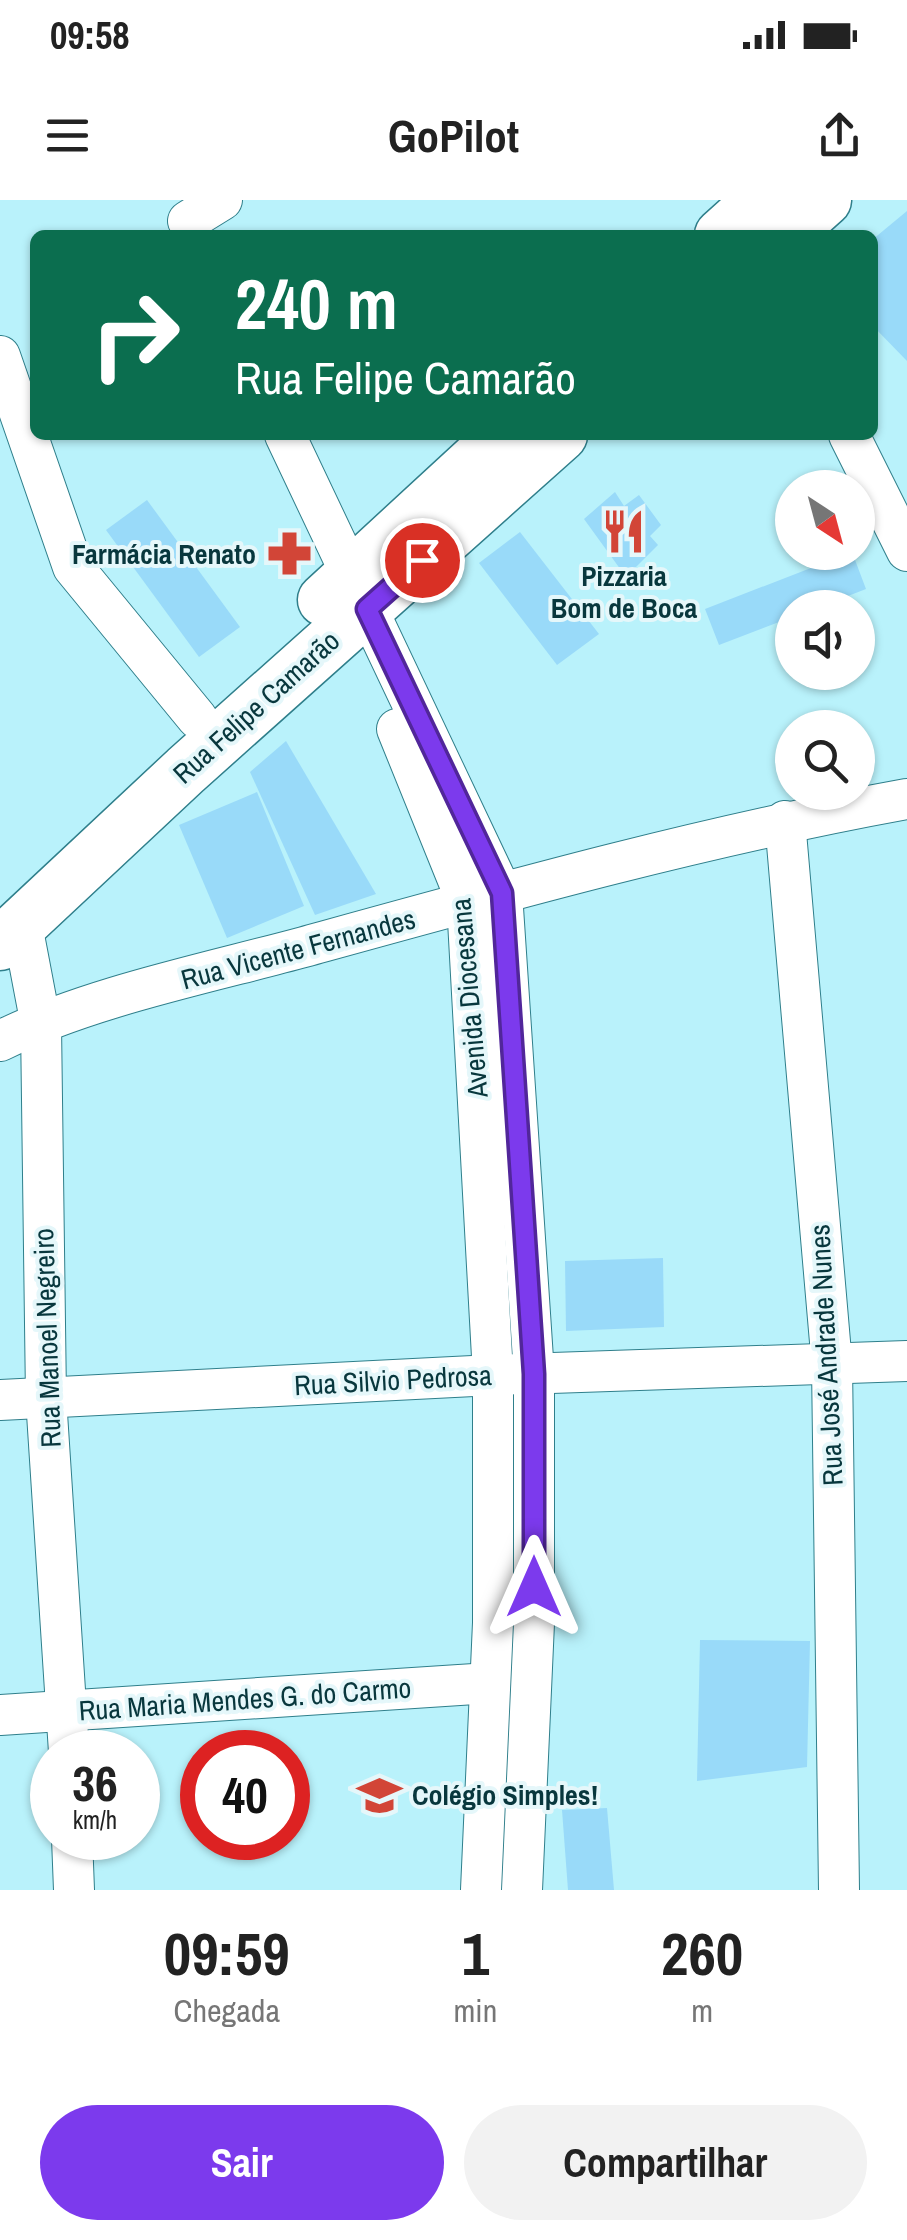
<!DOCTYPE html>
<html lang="pt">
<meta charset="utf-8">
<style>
:root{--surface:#fff;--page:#f2f2f2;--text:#222;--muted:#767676;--accent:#7c3aed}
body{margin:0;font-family:"Archivo Narrow",sans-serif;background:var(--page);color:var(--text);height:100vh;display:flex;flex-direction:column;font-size:38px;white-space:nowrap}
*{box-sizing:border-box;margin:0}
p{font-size:32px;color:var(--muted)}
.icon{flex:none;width:55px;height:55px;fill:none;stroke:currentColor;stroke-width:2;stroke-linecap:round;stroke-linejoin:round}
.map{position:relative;height:1690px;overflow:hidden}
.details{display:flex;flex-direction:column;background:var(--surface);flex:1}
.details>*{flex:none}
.hud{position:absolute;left:30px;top:30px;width:848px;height:210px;border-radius:15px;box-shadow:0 2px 8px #0004;background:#0b6e4f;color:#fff;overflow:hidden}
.needle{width:65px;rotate:144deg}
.fabs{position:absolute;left:775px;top:270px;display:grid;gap:20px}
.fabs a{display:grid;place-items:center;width:100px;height:100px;border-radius:50%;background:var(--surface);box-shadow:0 2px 8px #0004;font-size:50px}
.speed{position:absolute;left:30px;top:1530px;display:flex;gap:20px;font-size:50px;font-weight:700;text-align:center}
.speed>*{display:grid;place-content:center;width:130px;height:130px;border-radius:50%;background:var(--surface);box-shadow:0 2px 8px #0004;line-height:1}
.speed small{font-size:25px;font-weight:400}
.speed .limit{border:15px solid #d22;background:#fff;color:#111}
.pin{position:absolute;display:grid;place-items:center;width:85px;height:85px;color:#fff;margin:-42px;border:5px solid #fff;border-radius:50%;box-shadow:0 2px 10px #0007}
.me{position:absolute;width:110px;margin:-55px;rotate:0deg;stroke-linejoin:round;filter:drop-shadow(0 0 8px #0008)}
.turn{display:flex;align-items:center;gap:35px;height:210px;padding:0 40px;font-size:45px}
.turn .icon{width:130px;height:130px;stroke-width:2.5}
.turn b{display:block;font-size:70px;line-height:85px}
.eta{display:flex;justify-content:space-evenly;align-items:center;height:170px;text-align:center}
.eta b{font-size:60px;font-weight:700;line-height:70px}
.primary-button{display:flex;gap:20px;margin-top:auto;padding:20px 40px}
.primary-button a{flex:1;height:115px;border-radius:60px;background:var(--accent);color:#fff;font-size:40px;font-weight:700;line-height:115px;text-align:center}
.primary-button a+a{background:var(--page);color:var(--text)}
.status{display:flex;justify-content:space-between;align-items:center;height:70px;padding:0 50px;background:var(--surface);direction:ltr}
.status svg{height:28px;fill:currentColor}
header{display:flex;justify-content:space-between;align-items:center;height:130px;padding:0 40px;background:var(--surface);font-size:45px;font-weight:700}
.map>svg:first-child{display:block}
.building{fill:#99daf9}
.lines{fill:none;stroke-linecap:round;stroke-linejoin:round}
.minor-casing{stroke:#2f7f8b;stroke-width:42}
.major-casing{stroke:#2f7f8b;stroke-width:55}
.minor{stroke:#fff;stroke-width:40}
.major{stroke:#fff;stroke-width:52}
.route-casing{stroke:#51269a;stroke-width:25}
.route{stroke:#7c3aed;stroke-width:18}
.labels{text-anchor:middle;stroke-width:8;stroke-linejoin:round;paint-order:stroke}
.poi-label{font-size:28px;font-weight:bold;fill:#08373d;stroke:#e5f7fa;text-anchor:end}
.street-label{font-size:28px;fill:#08373d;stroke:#e5f7fa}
</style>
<div class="status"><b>09:58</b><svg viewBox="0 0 49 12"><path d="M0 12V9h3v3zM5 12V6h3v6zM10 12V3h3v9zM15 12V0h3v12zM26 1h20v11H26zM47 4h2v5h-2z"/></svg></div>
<header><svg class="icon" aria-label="menu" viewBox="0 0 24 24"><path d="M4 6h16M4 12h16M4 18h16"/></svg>GoPilot<svg class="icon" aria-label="share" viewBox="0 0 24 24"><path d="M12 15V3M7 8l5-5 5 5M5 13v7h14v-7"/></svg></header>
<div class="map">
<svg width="907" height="1690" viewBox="0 0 907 1690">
<rect width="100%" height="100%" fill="#b9f2fb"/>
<g class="building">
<path d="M907,11V161L872,125V40Z"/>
<path d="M615,292L624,306L639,295L661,325L650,336L658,345L626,377L584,319Z"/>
<path d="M147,300L240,427L199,457L106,330Z"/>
<path d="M520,332L599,434L557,465L479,363Z"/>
<path d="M852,352L866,389L817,408H792V417L719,445L705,409Z"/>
<path d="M286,541L376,694L315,715L250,572Z"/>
<path d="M257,592L304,706L227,738L179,625Z"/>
<path d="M663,1058L664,1127L566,1131L565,1061Z"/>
<path d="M700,1440L810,1441L807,1567L697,1581Z"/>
<path d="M607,1608L614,1690H568L562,1610Z"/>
</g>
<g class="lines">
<defs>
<g id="minor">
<path d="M188,21L222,0"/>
<path d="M0,156L73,367L197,518"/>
<path d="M285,235L502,693L534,1174V1423L522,1690"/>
<path d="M849,235L907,351"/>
<path d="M397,529L467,702L493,1175V1423L481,1690"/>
<path d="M785,621L832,1165L839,1690"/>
<path d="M22,725L41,825L46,1198L69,1552"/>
<path d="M0,841C89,797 208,773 304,747C503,692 703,636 907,599"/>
<path d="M0,1200L493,1175L907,1161"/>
<path d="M0,1515L490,1483"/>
<path d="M72,1638L74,1690"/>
</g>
<g id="major">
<path d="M721,35L760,0"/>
<path d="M786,35L825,0"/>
<path d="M324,400L503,235"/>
<path d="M0,744L186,570L561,235"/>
</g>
</defs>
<use href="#minor" class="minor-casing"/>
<use href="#major" class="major-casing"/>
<use href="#minor" class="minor"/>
<use href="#major" class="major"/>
</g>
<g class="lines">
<defs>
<path id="route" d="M422,360L367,409L502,693L534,1174V1387"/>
</defs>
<use href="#route" class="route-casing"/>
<use href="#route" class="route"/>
</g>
<defs>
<symbol id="restaurant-bare" viewBox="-9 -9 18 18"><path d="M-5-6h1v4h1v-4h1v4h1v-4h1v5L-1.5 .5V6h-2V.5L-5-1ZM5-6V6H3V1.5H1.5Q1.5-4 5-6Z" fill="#d24537" stroke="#e5f7fa" stroke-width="2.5" paint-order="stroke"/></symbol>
<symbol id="pharmacy-bare" viewBox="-9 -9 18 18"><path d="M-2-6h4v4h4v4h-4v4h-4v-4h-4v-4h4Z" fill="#d24537" stroke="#e5f7fa" stroke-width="2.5" paint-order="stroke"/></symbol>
<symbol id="school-bare" viewBox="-9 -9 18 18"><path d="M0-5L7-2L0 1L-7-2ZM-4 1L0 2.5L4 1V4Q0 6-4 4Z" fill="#d24537" stroke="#e5f7fa" stroke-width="2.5" paint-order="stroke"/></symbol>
</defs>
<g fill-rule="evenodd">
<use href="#restaurant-bare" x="592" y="300" width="63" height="63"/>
<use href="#pharmacy-bare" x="258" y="322" width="63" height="63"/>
<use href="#school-bare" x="348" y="1564" width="63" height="63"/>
</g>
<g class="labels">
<g class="poi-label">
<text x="256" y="364">Farmácia Renato</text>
<text x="624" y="386" text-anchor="middle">Pizzaria<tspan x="624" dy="32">Bom de Boca</tspan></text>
<text x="412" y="1605" text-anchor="start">Colégio Simples!</text>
</g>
<g class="street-label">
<text transform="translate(256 507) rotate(-42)" y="10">Rua Felipe Camarão</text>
<text transform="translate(298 749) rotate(-15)" y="10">Rua Vicente Fernandes</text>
<text transform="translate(469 798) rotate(-95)" y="10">Avenida Diocesana</text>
<text transform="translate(47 1138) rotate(-92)" y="10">Rua Manoel Negreiro</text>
<text transform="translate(826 1155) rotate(-93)" y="10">Rua José Andrade Nunes</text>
<text transform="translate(393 1180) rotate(-3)" y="10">Rua Silvio Pedrosa</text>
<text transform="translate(245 1499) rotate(-4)" y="10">Rua Maria Mendes G. do Carmo</text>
</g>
</g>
</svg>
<div class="fabs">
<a><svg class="needle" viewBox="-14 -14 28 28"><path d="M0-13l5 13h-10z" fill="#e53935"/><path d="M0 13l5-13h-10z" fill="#767676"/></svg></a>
<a><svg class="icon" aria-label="sound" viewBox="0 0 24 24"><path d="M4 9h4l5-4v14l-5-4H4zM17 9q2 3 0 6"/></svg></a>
<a><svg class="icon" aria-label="search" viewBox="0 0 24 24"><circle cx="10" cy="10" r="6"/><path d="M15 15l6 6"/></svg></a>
</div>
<div class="speed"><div>36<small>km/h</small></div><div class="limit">40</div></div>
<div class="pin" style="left:422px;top:360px;background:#d93025"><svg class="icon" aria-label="arrive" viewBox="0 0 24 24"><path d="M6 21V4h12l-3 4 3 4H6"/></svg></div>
<svg class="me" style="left:534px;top:1387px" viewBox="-20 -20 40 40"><path d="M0-17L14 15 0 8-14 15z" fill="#7c3aed" stroke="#fff" stroke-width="4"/></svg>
<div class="hud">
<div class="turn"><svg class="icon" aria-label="right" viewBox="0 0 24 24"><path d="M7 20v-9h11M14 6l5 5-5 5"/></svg><div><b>240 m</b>Rua Felipe Camarão</div></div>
</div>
</div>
<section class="details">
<div class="eta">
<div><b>09:59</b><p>Chegada</p></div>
<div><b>1</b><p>min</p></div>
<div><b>260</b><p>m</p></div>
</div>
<div class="primary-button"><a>Sair</a><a>Compartilhar</a></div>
</section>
